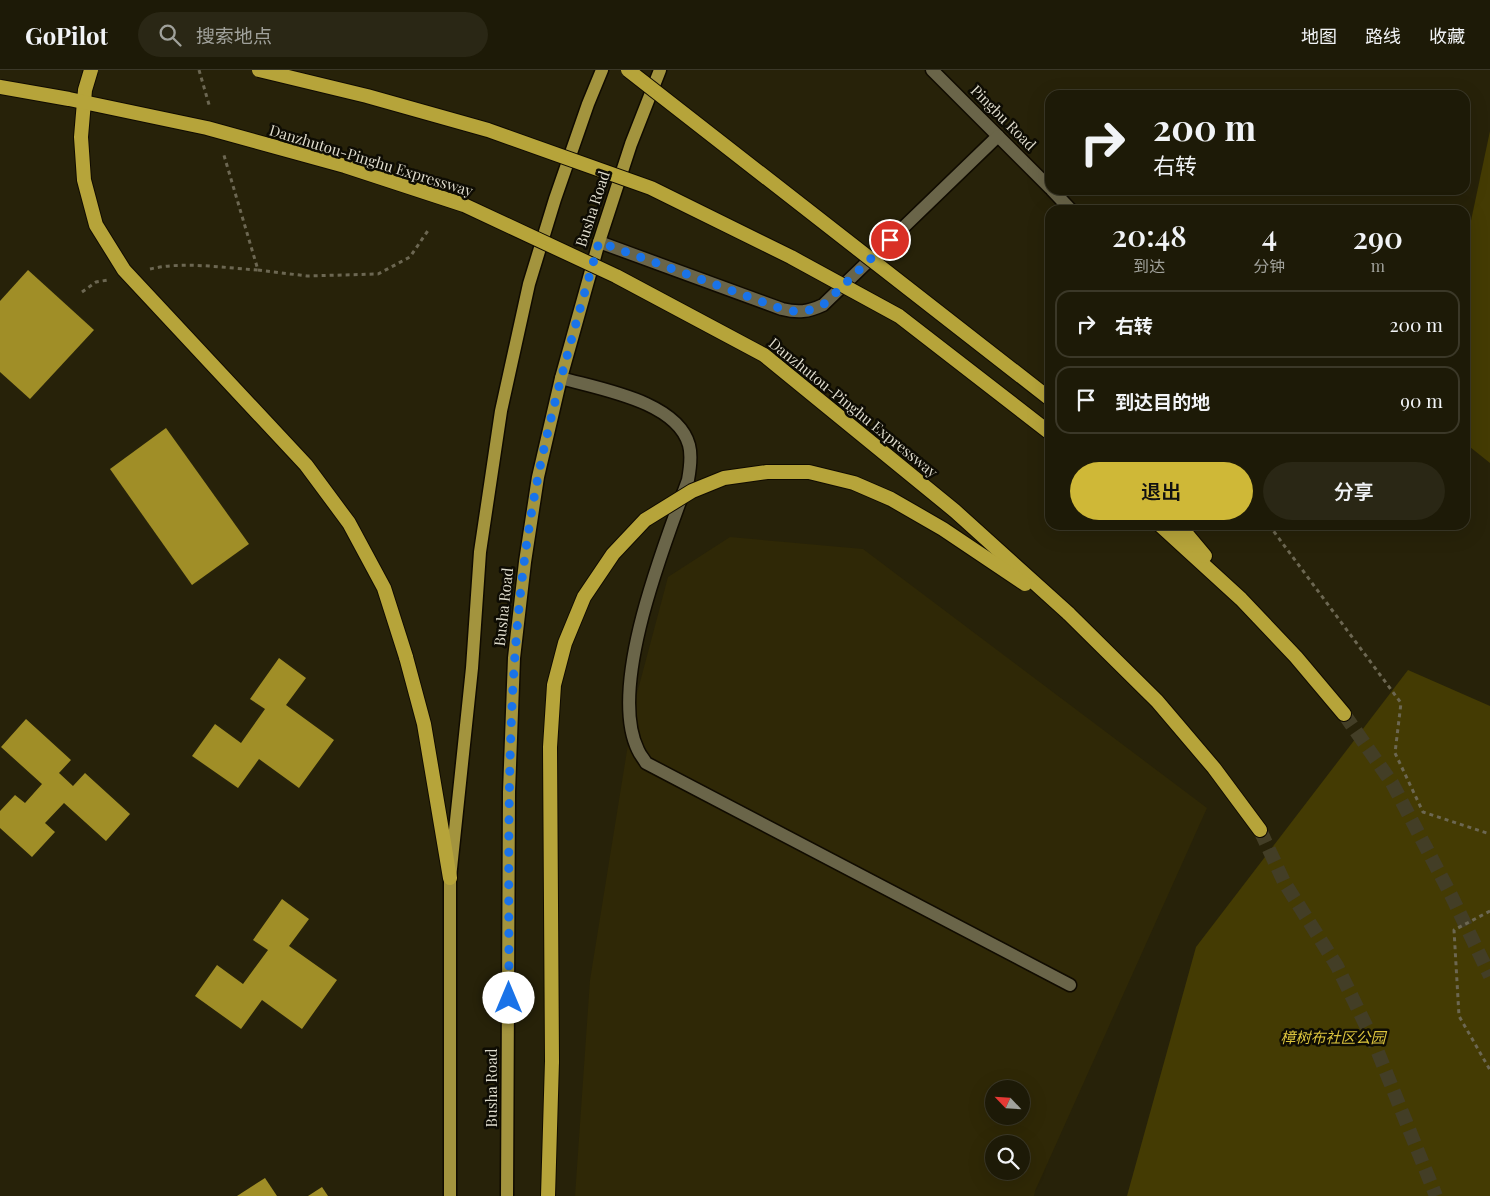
<!DOCTYPE html>
<html lang="zh">
<meta charset="utf-8">
<style>
:root{--surface:#1d1a07;--page:#2a2715;--text:#f1f3f6;--muted:#a0a19b;--line:#3b3828;--accent:#cfb837}
body{margin:0;font-family:"Playfair Display","Noto Sans SC",serif;background:var(--page);color:var(--text);height:100vh;display:flex;flex-direction:column;font-size:19px;white-space:nowrap}
*{box-sizing:border-box;margin:0}
p{font-size:16px;color:var(--muted)}
.icon{flex:none;width:28px;height:28px;fill:none;stroke:currentColor;stroke-width:2;stroke-linecap:round;stroke-linejoin:round}
.map{position:relative;flex:1;overflow:hidden}
.panel{position:absolute;left:1045px;top:135px;width:425px;height:325px;display:flex;flex-direction:column;background:var(--surface);border-radius:15px;box-shadow:0 5px 20px #0002,0 0 0 1px var(--line)}
.panel>*{flex:none}
.top-card{position:absolute;left:1045px;top:20px;width:425px;height:105px;border-radius:15px;box-shadow:0 5px 20px #0002,0 0 0 1px var(--line);background:#1d1a07;color:var(--text);overflow:hidden}
.needle{width:32px;rotate:295deg}
.buttons{position:absolute;left:985px;top:1010px;display:grid;gap:10px}
.buttons a{display:grid;place-items:center;width:45px;height:45px;border-radius:50%;background:var(--surface);box-shadow:0 5px 20px #0002,0 0 0 1px var(--line);font-size:25px}
.pin{position:absolute;display:grid;place-items:center;width:42px;height:42px;color:#fff;margin:-21px;border:2px solid #fff;border-radius:50%;box-shadow:0 1px 5px #0007}
.me{position:absolute;width:55px;margin:-28px;rotate:0deg;stroke-linejoin:round;filter:drop-shadow(0 0 4px #0008)}
.turn{display:flex;align-items:center;gap:18px;height:105px;padding:0 25px;font-size:22px}
.turn .icon{width:65px;height:65px;stroke-width:2.5}
.turn b{display:block;font-size:35px;line-height:42px}
.eta{display:flex;justify-content:space-evenly;align-items:center;height:85px;text-align:center}
.eta b{font-size:30px;font-weight:600;line-height:35px}
.primary-button{display:flex;gap:10px;margin-top:auto;padding:10px 25px}
.primary-button a{flex:1;height:58px;border-radius:30px;background:var(--accent);color:#111;font-size:20px;font-weight:600;line-height:58px;text-align:center}
.primary-button a+a{background:var(--page);color:var(--text)}
ul{padding:0;list-style:none}
li{display:flex;align-items:center;gap:15px;height:68px;margin:0 10px 8px;padding:0 15px;border:2px solid var(--line);border-radius:15px}
li div{flex:1}
li b{display:block;font-size:19px}
li em{font-style:normal}
header{display:flex;align-items:center;gap:30px;box-sizing:border-box;height:70px;padding:0 25px;background:var(--surface);border-bottom:1px solid var(--line)}
header strong{font-size:24px}
nav{display:flex;gap:28px;margin-inline-start:auto;font-size:18px}
.search{width:350px;height:45px;background:var(--page);display:flex;align-items:center;gap:12px;box-sizing:border-box;padding:0 18px;border-radius:28px;color:var(--muted);font-size:19px}
.map>svg:first-child{display:block}
.built{fill:#2f2806;fill-rule:evenodd}
.green{fill:#443b03}
.building{fill:#a08e27}
.lines{fill:none;stroke-linecap:round;stroke-linejoin:round}
.trunk-tunnel{stroke:#433e26;stroke-width:14;stroke-dasharray:14 7;stroke-linecap:butt}
.minor-casing{stroke:#100b00;stroke-width:15}
.primary-casing{stroke:#100b00;stroke-width:15}
.trunk-casing{stroke:#100b00;stroke-width:16}
.path{stroke:#6c6752;stroke-width:3;stroke-dasharray:4 4;stroke-linecap:butt}
.minor{stroke:#6a6549;stroke-width:12}
.primary{stroke:#a3943e;stroke-width:12}
.trunk{stroke:#b6a43a;stroke-width:14}
.trunk-bridge-casing{stroke:#100b00;stroke-width:16;stroke-linecap:butt}
.trunk-bridge{stroke:#b6a43a;stroke-width:14}
.route{stroke:#1a73e8;stroke-width:9;stroke-dasharray:0 16.2}
.labels{text-anchor:middle;stroke-width:5;stroke-linejoin:round;paint-order:stroke}
.street-label{font-size:15px;fill:#dfdccd;stroke:#0e0c03}
.park-label{font-size:15px;font-style:italic;fill:#dcc43d;stroke:#0e0c03}
</style>
<header>
<strong>GoPilot</strong>
<div class="search"><svg class="icon" aria-label="search" viewBox="0 0 24 24"><circle cx="10" cy="10" r="6"/><path d="M15 15l6 6"/></svg>搜索地点</div>
<nav><a>地图</a><a>路线</a><a>收藏</a></nav>
</header>
<div class="map">
<svg width="1490" height="1126" viewBox="0 0 1490 1126">
<rect width="100%" height="100%" fill="#272209"/>
<path class="built" d="M730,467L863,479L1207,738L1035,1121L1034,1126H575L590,910L635,631L668,507ZM994,1019H1021V1046H994ZM994,1074H1021V1101H994Z"/>
<g class="green">
<path d="M1490,61V393L1465,373V179Z"/>
<path d="M1408,600L1490,636V1126H1127L1196,877Z"/>
</g>
<g class="building">
<path d="M28,200L94,260L30,329L0,302V231Z"/>
<path d="M166,358L249,474L192,515L110,399Z"/>
<path d="M279,588L306,608L286,635L334,670L299,718L259,689L238,718L192,686L215,654L241,673L265,639L250,629Z"/>
<path d="M26,649L71,690L59,703L73,716L85,703L130,744L106,771L64,733L45,753L55,762L32,787L0,758V741L15,725L25,733L42,714L1,677Z"/>
<path d="M282,829L309,849L289,876L337,910L302,959L262,930L241,959L195,926L217,895L243,914L268,880L253,870Z"/>
<path d="M265,1108L277,1126H237Z"/>
<path d="M322,1117L328,1126H308Z"/>
</g>
<g class="lines">
<g class="trunk-tunnel">
<path d="M1344,644L1392,713L1451,825L1490,906"/>
<path d="M1260,760L1284,812L1337,896L1373,970L1436,1126"/>
</g>
<defs>
<g id="minor">
<path d="M932,0L1050,118"/>
<path d="M1052,120L1071,140"/>
<path d="M599,172L782,239C798,243 808,242 823,235L998,66"/>
<path d="M561,308C599,319 677,331 689,375C692,386 690,399 688,410C665,473 607,617 638,680C640,685 644,689 646,693L1070,915"/>
</g>
<g id="primary">
<path d="M450,1126V808L472,598L480,482L501,341L529,214L555,129L588,34L602,0"/>
<path d="M507,1126L509,722L514,588L525,492L538,407L561,308L599,172L631,74L660,0"/>
</g>
<g id="trunk">
<path d="M1160,455L1241,529L1296,587L1344,644"/>
<path d="M1179,455L1205,486"/>
<path d="M1068,543L1157,631L1214,698L1260,760"/>
<path d="M406,587L424,654L450,808"/>
<path d="M548,1126L552,991"/>
</g>
</defs>
<use href="#minor" class="minor-casing"/>
<use href="#primary" class="primary-casing"/>
<use href="#trunk" class="trunk-casing"/>
<g class="path">
<path d="M199,0L210,38"/>
<path d="M150,199C183,191 224,198 258,200L223,82"/>
<path d="M258,200L307,206L378,204L410,187L429,159"/>
<path d="M82,222L96,212L108,210"/>
<path d="M1269,455L1401,633L1395,683L1423,742L1490,764"/>
<path d="M1490,841L1454,860L1459,946L1490,1000"/>
</g>
<use href="#minor" class="minor"/>
<use href="#primary" class="primary"/>
<use href="#trunk" class="trunk"/>
<defs>
<g id="trunk-bridge">
<path d="M91,0L85,20L81,67L84,110L96,155L124,200L306,395L349,453L384,518L406,587"/>
<path d="M259,0L367,26L488,60L651,118L791,187L899,246L1050,363"/>
<path d="M628,0L1050,329"/>
<path d="M0,17L69,29L207,58L345,96L464,135L616,206L764,285L955,441L1068,543"/>
<path d="M552,991L550,677L554,615L565,573L584,527L613,484L645,450L692,421L724,408L767,402H809L854,413L891,429L943,459L1025,514"/>
</g>
</defs>
<use href="#trunk-bridge" class="trunk-bridge-casing"/>
<use href="#trunk-bridge" class="trunk-bridge"/>
</g>
<g class="lines">
<path class="route" d="M509,928C509,755 504,578 538,407C554,327 577,250 599,172L782,239C798,243 808,242 823,235L890,170"/>
</g>
<g class="labels">
<g class="street-label">
<text transform="translate(1003 48) rotate(45)" y="5">Pingbu Road</text>
<text transform="translate(371 91) rotate(17)" y="5">Danzhutou-Pinghu Expressway</text>
<text transform="translate(593 139) rotate(-72)" y="5">Busha Road</text>
<text transform="translate(853 338) rotate(39)" y="5">Danzhutou-Pinghu Expressway</text>
<text transform="translate(504 537) rotate(-84)" y="5">Busha Road</text>
<text transform="translate(492 1018) rotate(-90)" y="5">Busha Road</text>
</g>
<g class="park-label">
<text x="1333" y="973">樟树布社区公园</text>
</g>
</g>
</svg>
<div class="buttons">
<a><svg class="needle" viewBox="-14 -14 28 28"><path d="M0-13l5 13h-10z" fill="#e53935"/><path d="M0 13l5-13h-10z" fill="#a0a19b"/></svg></a>
<a><svg class="icon" aria-label="search" viewBox="0 0 24 24"><circle cx="10" cy="10" r="6"/><path d="M15 15l6 6"/></svg></a>
</div>
<div class="pin" style="left:890px;top:170px;background:#d93025"><svg class="icon" aria-label="arrive" viewBox="0 0 24 24"><path d="M6 21V4h12l-3 4 3 4H6"/></svg></div>
<svg class="me" style="left:509px;top:928px" viewBox="-20 -20 40 40"><circle r="19" fill="#fff"/><path d="M0-13L10 11 0 6-10 11z" fill="#1a73e8"/></svg>
<div class="top-card">
<div class="turn"><svg class="icon" aria-label="right" viewBox="0 0 24 24"><path d="M7 20v-9h11M14 6l5 5-5 5"/></svg><div><b>200 m</b>右转</div></div>
</div>
<section class="panel">
<div class="eta">
<div><b>20:48</b><p>到达</p></div>
<div><b>4</b><p>分钟</p></div>
<div><b>290</b><p>m</p></div>
</div>
<ul>
<li><svg class="icon" aria-label="right" viewBox="0 0 24 24"><path d="M7 20v-9h11M14 6l5 5-5 5"/></svg><div><b>右转</b></div><em>200 m</em></li>
<li><svg class="icon" aria-label="arrive" viewBox="0 0 24 24"><path d="M6 21V4h12l-3 4 3 4H6"/></svg><div><b>到达目的地</b></div><em>90 m</em></li>
</ul>
<div class="primary-button"><a>退出</a><a>分享</a></div>
</section>
</div>
